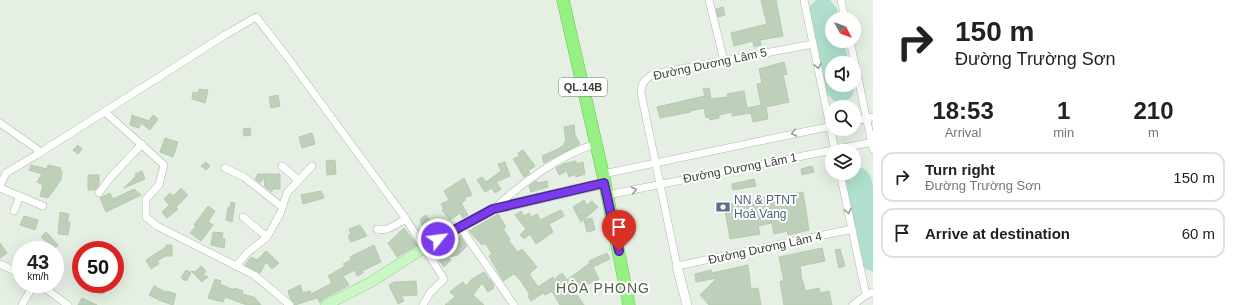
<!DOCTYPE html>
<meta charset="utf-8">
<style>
:root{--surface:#fff;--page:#f2f2f2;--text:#222;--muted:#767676;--line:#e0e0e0}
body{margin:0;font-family:Helvetica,sans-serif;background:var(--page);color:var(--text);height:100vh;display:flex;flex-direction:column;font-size:15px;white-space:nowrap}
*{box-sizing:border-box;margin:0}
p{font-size:13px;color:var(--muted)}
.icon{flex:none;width:22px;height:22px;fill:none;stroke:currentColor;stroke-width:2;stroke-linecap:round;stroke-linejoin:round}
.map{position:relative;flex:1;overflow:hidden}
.side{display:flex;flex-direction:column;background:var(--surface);width:360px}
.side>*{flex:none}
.guide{background:#fff;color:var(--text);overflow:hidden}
.needle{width:26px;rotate:131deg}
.fabs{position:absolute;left:825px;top:12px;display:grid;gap:8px}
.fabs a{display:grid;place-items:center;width:36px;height:36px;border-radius:50%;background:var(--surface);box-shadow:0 4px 16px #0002;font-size:20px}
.speed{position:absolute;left:12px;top:241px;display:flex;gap:8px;font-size:20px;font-weight:700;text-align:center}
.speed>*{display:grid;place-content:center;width:52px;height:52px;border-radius:50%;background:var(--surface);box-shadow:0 4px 16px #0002;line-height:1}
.speed small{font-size:10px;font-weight:400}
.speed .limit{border:6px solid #d22;background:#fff;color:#111}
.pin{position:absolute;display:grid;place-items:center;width:34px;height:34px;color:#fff;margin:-41px -17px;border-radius:50% 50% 50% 0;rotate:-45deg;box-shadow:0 0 4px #0007}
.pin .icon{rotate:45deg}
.me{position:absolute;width:44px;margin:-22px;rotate:61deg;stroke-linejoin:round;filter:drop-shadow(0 0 3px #0008)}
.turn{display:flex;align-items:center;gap:14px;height:84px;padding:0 16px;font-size:18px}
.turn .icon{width:52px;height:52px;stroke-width:2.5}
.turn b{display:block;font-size:28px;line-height:34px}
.eta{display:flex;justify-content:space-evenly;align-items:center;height:68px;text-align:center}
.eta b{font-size:24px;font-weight:800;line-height:28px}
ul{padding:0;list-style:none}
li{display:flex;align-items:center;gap:12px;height:50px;margin:0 8px 6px;padding:0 8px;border:2px solid var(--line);border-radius:12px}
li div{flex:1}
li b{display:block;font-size:15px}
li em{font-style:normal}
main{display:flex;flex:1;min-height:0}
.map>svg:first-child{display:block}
.green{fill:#b0e0cd}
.building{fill:#bfd0ba;stroke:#b5caae}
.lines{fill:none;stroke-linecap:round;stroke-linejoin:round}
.minor-casing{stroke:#abbaa7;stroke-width:8}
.tertiary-casing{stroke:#abbaa7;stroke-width:10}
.secondary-casing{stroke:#9dcb97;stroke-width:11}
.trunk-casing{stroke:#5fcb42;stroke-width:13}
.minor{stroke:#fff;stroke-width:7}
.tertiary{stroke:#fff;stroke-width:9}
.secondary{stroke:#c9f8c5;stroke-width:10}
.trunk{stroke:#96f084;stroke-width:12}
.oneway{stroke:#9ba09a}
.route-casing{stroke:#51269a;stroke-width:10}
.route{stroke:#7c3aed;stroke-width:7}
.labels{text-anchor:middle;stroke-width:4;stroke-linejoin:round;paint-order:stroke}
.shield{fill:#fff;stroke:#737a71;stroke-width:1}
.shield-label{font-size:11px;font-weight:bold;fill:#374134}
.street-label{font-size:12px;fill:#374134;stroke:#fff}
.service-label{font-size:12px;fill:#4e5e75;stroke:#fff;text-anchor:start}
.quarter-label{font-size:14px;letter-spacing:1px;fill:#52624d;stroke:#fff}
</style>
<main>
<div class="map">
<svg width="873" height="305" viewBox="0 0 873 305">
<rect width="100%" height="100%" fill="#e5efe3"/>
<g class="green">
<path d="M817,0H830L837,9L839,19H832V41H844L849,63H832V85H854C855,97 848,103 836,103L827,94L809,10L811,5Z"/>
<path d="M857,167C867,168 871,175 873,185V272L866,269L861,263L843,179L845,174L854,173V168Z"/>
</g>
<g class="building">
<path d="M761,0H776L783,36L760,40L761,45L754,47L753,41L734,46L731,33L767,24Z"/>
<path d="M723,7L725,15L718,17L716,9Z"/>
<path d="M784,62L787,74L783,75L789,102L766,107L768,119L753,122L751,113L732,116V112L719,115V118L710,120L709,117L706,118L704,108L690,111L691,112L660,118L657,107L705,96L703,89L709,88L711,99L728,97L727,94L744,91L747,108L761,105L757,84L762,83L759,69Z"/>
<path d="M199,89L208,90L205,103L192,99L193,92L198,93Z"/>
<path d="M278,95L280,106L271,108L269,97Z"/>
<path d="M132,115L149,121L153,115L158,119L150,130L141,123L139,128L130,125Z"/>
<path d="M574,125L575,135L580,144L544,163L542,156L558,149L565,144L564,142L566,141L564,127Z"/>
<path d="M250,128L251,135L244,136L243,129Z"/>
<path d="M312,133L315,144L302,148L299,137Z"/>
<path d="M165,138L178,142L173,157L160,152Z"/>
<path d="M78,145L82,149L78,154L73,150Z"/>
<path d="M523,150L535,166L528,171L530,173L524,177L513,159L519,156L518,153Z"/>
<path d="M335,160L336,174L327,175L326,161Z"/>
<path d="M576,161V164L583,162L585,174L576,177L575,174L569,177L567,171L559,175L556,168L563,164Z"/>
<path d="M206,162L210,166L206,170L201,166Z"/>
<path d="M505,162L510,176L496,182L501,189L495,193L492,188L485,192L477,180L482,177L486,182L501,171L498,164Z"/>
<path d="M31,165L47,169L48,165L61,168L59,171H62L61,180L48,198L40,196L43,185L37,182L42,174L29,170Z"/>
<path d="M812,166L814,172L802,175L801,169Z"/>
<path d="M142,171L145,179L124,188L136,176L135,174Z"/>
<path d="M258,174H280V189H272V192L265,187L264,177L260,183L255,179Z"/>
<path d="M88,175H99V185L95,190H88Z"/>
<path d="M464,178L472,195L464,198L466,200L461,203L468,215L463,218L460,213L450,220L442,210L444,209L441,204L449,200L444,191Z"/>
<path d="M754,179L756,186L733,190L732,184Z"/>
<path d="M536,181L538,183L547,181L548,187L531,192L529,186Z"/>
<path d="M181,188L188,195L176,207L178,209L167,218L162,212L169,205L164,199L170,193L173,196Z"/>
<path d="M134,189L141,195L106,212L100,198L110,193L113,199Z"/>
<path d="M321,191L324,198L303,204L301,195Z"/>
<path d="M803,192L809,230L788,235L787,231L774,234L772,223L758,226L760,234L730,239L724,205L766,197V200Z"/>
<path d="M584,200L587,205L592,201L598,207L581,222L573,207Z"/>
<path d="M231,202L235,203L232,222L226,220L228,207L230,208Z"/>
<path d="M208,206L215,211L208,222L213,225L201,241L190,233L196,226L194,225Z"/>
<path d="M561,210L564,216L549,224L553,232L536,244L530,234L524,239L520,235L526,229L515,215L521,211L524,216L529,213L531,217L537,214L540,220Z"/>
<path d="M60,212L69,214L67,222H70L68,235L58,234Z"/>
<path d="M498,214L506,227L503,229L510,239L508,240L518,252L522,249L537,267L529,274L538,287L553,277L554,280L562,273L567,280L590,263L589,261L607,253L610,259L593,267L599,279L579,288L581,290L576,293L584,305H560L552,291L545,295L543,293L531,301L528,296L530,295L521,281L514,274L503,281L489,256L492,254L485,243L482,245L469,231Z"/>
<path d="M426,215L432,224L424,230L420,219Z"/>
<path d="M24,216L38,220L35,230L20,225Z"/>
<path d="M592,218L595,230L587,232L584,220Z"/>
<path d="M360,225L367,236L351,242L348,236L351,234L349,229Z"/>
<path d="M404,228L417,245L397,257L388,243Z"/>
<path d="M46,232L58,245L54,249L41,237Z"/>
<path d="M213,232L223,233L222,238L225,239L224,248L211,245Z"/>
<path d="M460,236L467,246L458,255L448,257L451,260L444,267L434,253L440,248L442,250L456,246L454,240Z"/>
<path d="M0,243L7,253L0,258Z"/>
<path d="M166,245H172V256H165L157,261L159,264L151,269L146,260L166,247Z"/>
<path d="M374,245L381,262L362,271L363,273L357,276L355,270L343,276L349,285L323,299L320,303L317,298L295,305L290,298L288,291L300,285L303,293L310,291L311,294L332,283L328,276L345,266L343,264L351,260L350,257Z"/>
<path d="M822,248L825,261L800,266L802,281H803L805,291L819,288L820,293L829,291L832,305H784L780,281H784L779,257Z"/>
<path d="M840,249L845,266L839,268L835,250Z"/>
<path d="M266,251L279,263L272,269L266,262L260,273L245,265L251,257L257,260Z"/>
<path d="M748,265L751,289L758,288L761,305H709L700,295L717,278L696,282L695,274L711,270L712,273Z"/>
<path d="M201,266L206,271L203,275L208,277L202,282L191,271L195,272Z"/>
<path d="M186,270L191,273L186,281L181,278Z"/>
<path d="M484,272L494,285L493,287L494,288L488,292L482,283L473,295L484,305H445L455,297L450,292L456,287L463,282L466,286L472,279Z"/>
<path d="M215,279L221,281L220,284L233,290L234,288L243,291L242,294L254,297L261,305H247L225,297L223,302L208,298Z"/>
<path d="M416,281L417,295L401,296L404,301L398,304L389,285L394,282Z"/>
<path d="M96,284H104L105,293L98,294Z"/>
<path d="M154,286L167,293V291L176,294L173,305L161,301L149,295Z"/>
<path d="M82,298L97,305H78Z"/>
</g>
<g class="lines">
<defs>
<g id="minor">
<path d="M709,0L724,61"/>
<path d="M804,0L835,151"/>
<path d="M841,0L845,19"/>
<path d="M850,41L873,149"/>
<path d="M813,44L654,74C645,79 641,83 641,93L677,266L852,229"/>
<path d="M105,112L164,165L159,185L146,199V217L157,226L254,275L290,305"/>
<path d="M854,121L873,117"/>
<path d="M0,123L37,149L38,154"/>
<path d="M282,166L298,180"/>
<path d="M225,168L244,177L282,207"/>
<path d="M840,173L866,295"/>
<path d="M603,174L832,126"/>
<path d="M0,186L6,173L38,154L225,35L256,17L285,54L406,219L444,279L430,293L423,305"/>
<path d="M0,188L43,206"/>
<path d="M99,193L110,178L142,144"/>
<path d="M607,195L873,142"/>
<path d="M494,209C520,184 561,154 596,144"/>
<path d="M14,211L20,196"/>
<path d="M243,217L267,237"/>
<path d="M460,227L514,305"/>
<path d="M377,229C388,232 396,224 406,219"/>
<path d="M0,264L21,274"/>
<path d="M236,266L247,253L267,237L280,214L287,193L312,166"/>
<path d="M39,284L68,305"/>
<path d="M22,305L34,284"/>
<path d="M853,305L866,295L873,292"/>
</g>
<path id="tertiary" d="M677,266L687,305"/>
<path id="secondary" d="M326,305L371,282L438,239L493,209L605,183"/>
<path id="trunk" d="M563,0L603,174L629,305"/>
</defs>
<use href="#minor" class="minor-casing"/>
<use href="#tertiary" class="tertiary-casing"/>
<use href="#secondary" class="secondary-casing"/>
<use href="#trunk" class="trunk-casing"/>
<use href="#minor" class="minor"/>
<use href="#tertiary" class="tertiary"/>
<use href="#secondary" class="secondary"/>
<use href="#trunk" class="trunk"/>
</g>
<defs><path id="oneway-chevron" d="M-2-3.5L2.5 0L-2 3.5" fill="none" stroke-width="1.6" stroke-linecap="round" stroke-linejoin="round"/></defs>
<g class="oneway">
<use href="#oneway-chevron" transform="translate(818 66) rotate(78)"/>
<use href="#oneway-chevron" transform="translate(794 133) rotate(168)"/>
<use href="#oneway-chevron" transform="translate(634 190) rotate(-11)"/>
<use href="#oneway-chevron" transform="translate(848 211) rotate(78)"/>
</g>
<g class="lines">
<defs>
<path id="route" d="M438,239L493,209L604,183L619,251"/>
</defs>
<use href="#route" class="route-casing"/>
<use href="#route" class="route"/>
</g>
<defs>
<symbol id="bank-bare" viewBox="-9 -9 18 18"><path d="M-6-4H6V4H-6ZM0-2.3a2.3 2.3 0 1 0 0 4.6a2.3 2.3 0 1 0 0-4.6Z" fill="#5c6f8a" stroke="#fff" stroke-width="2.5" paint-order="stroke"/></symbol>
</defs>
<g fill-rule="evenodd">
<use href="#bank-bare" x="713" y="197" width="20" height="20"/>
</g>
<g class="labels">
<rect class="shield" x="559" y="78" width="48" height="18" rx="3"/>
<g class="shield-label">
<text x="583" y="91">QL.14B</text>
</g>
<g class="street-label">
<text transform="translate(710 64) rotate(-12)" y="4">Đường Dương Lâm 5</text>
<text transform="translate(740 168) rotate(-11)" y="4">Đường Dương Lâm 1</text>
<text transform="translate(765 248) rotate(-12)" y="4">Đường Dương Lâm 4</text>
</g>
<g class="service-label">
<text x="734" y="204">NN &amp; PTNT<tspan x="734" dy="14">Hoà Vang</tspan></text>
</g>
<g class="quarter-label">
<text x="603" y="293">HÒA PHONG</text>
</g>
</g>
</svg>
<div class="fabs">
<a><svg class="needle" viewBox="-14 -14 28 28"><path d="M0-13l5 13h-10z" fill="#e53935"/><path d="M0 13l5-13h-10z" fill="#767676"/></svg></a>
<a><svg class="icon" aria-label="sound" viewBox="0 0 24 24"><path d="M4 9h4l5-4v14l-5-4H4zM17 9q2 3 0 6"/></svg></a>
<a><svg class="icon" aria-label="search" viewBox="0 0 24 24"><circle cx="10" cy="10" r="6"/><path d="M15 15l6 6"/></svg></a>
<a><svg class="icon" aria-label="layers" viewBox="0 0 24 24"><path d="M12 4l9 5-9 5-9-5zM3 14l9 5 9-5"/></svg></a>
</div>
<div class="speed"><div>43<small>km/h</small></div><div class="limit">50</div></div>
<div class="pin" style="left:619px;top:251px;background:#d93025"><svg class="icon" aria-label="arrive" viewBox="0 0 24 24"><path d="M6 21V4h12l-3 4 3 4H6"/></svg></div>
<svg class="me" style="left:438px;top:239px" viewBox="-20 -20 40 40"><circle r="17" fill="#7c3aed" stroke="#fff" stroke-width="3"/><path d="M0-11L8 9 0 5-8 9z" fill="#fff"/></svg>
</div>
<section class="side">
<div class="guide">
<div class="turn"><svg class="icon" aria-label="right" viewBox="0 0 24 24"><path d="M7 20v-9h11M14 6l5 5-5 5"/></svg><div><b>150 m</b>Đường Trường Sơn</div></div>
</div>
<div class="eta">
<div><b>18:53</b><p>Arrival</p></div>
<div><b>1</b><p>min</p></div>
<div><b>210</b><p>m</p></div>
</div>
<ul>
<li><svg class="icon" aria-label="right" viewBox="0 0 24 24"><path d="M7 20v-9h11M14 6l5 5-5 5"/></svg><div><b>Turn right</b><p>Đường Trường Sơn</p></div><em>150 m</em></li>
<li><svg class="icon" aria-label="arrive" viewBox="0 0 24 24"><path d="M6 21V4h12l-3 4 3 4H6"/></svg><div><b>Arrive at destination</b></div><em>60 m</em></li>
</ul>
</section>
</main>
